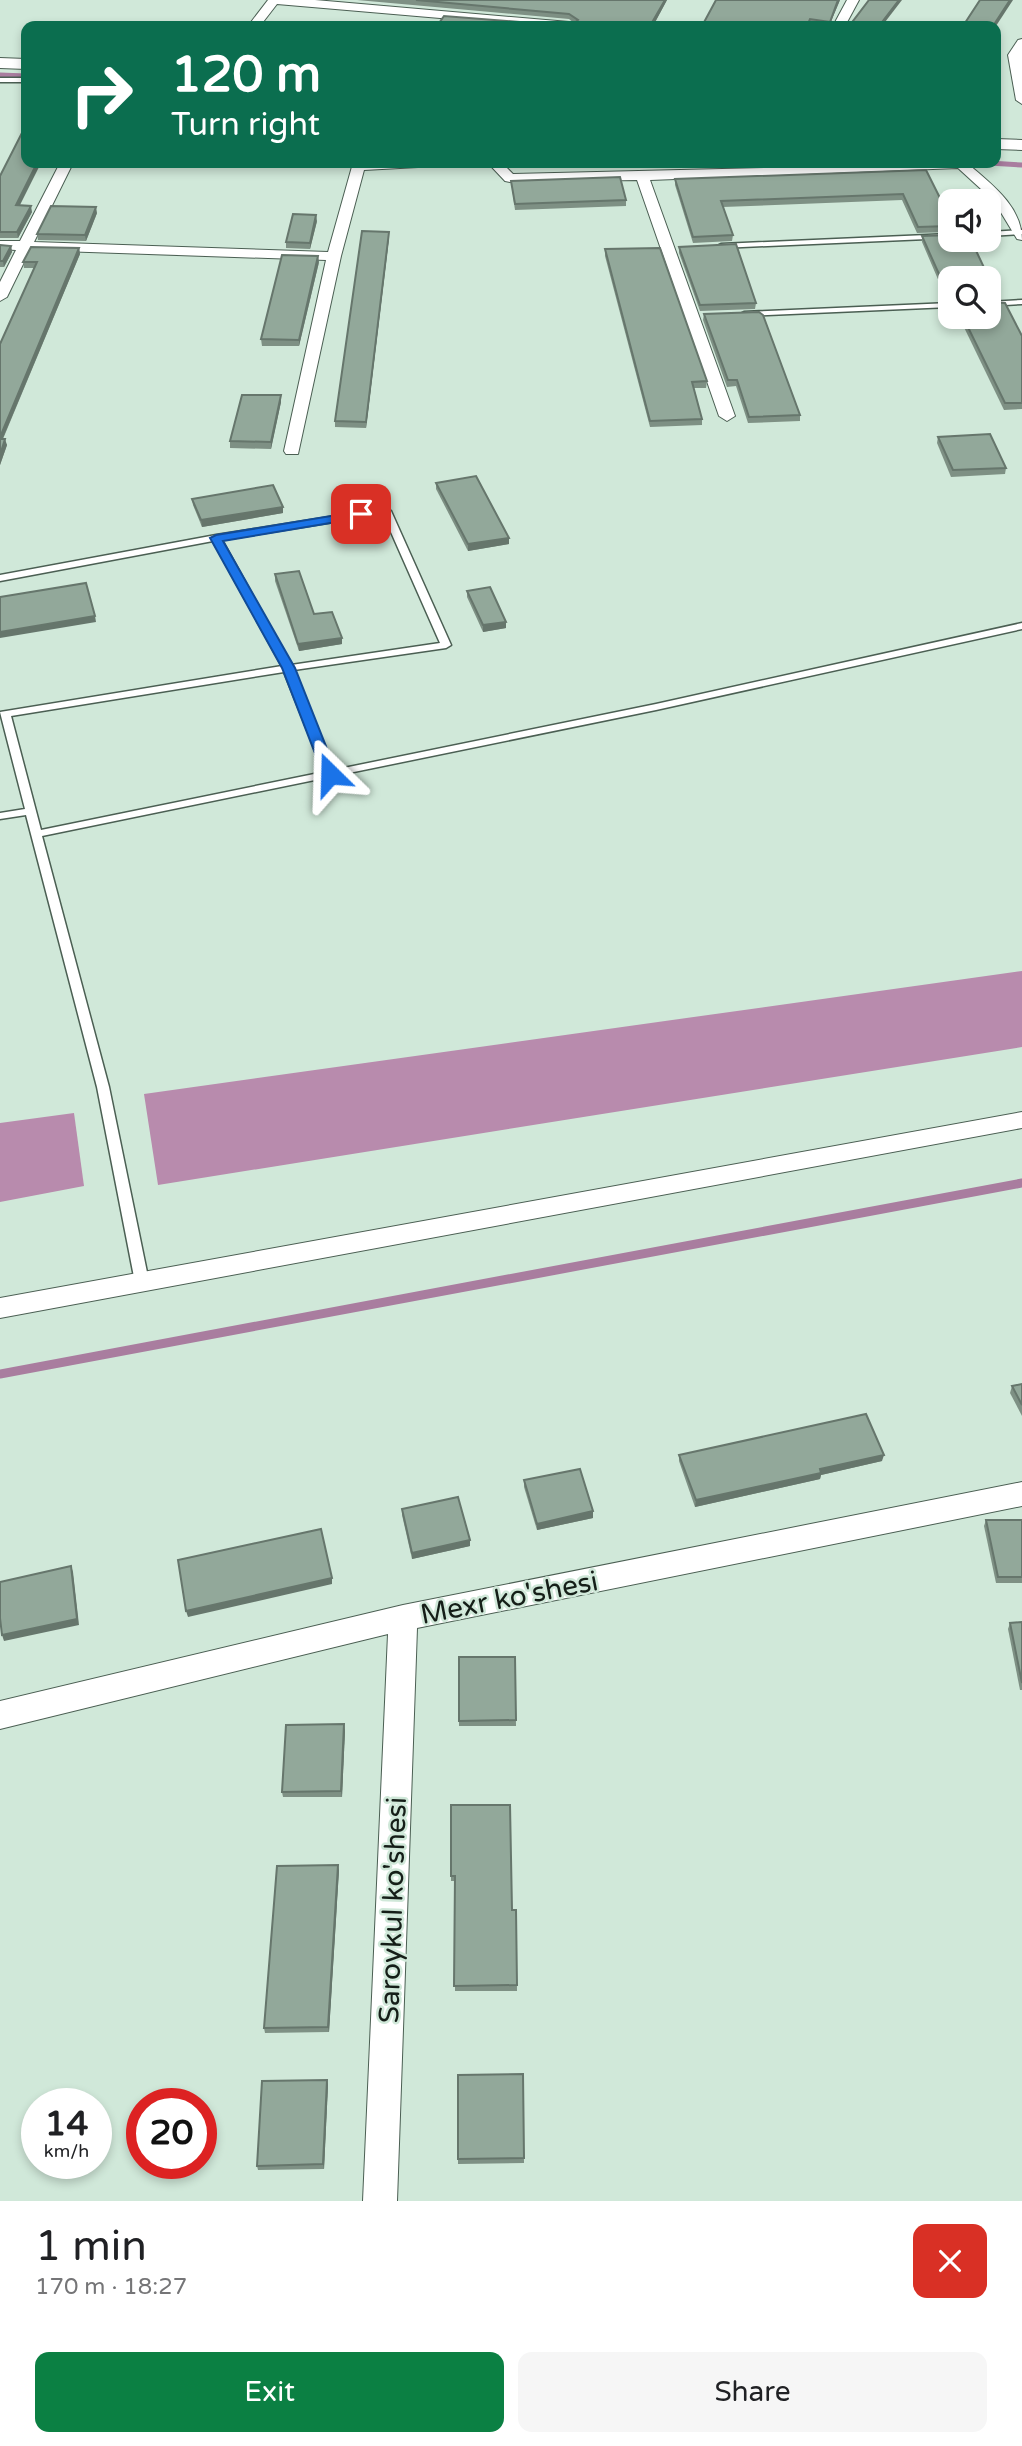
<!DOCTYPE html>
<meta charset="utf-8">
<style>
:root{--surface:#fff;--page:#f6f6f6;--text:#202124;--muted:#757577;--accent:#0b8043}
body{margin:0;font-family:"Varela Round",sans-serif;background:var(--page);color:var(--text);height:100vh;display:flex;flex-direction:column;font-size:26px;white-space:nowrap}
*{box-sizing:border-box;margin:0}
p{font-size:23px;color:var(--muted)}
.icon{flex:none;width:38px;height:38px;fill:none;stroke:currentColor;stroke-width:2;stroke-linecap:round;stroke-linejoin:round}
.map{position:relative;height:2201px;overflow:hidden}
.sheet{display:flex;flex-direction:column;background:var(--surface);flex:1}
.sheet>*{flex:none}
.hud{position:absolute;left:21px;top:21px;width:980px;height:147px;border-radius:14px;box-shadow:0 4px 10px #0003;background:#0b6e4f;color:#fff;overflow:hidden}
.controls{position:absolute;left:938px;top:189px;display:grid;gap:14px}
.controls a{display:grid;place-items:center;width:63px;height:63px;border-radius:14px;background:var(--surface);box-shadow:0 4px 10px #0003;font-size:35px}
.speed{position:absolute;left:21px;top:2088px;display:flex;gap:14px;font-size:35px;font-weight:700;text-align:center}
.speed>*{display:grid;place-content:center;width:91px;height:91px;border-radius:50%;background:var(--surface);box-shadow:0 4px 10px #0003;line-height:1}
.speed small{font-size:18px;font-weight:400}
.speed .limit{border:10px solid #d22;background:#fff;color:#111}
.pin{position:absolute;display:grid;place-items:center;width:60px;height:60px;color:#fff;margin:-30px;border-radius:14px;box-shadow:0 4px 10px #0006}
.me{position:absolute;width:77px;margin:-38px;rotate:338deg;stroke-linejoin:round;filter:drop-shadow(0 0 5px #0008)}
.turn{display:flex;align-items:center;gap:24px;height:147px;padding:0 35px;font-size:32px}
.turn .icon{width:91px;height:91px;stroke-width:2.5}
.turn b{display:block;font-size:49px;line-height:60px}
.round{display:grid;place-items:center;flex:none;width:74px;height:74px;border-radius:14px;background:var(--page)}
.headline{display:flex;align-items:center;justify-content:space-between;height:119px;padding:0 35px}
h1{font-size:42px;font-weight:600;line-height:52px}
.button{display:flex;gap:14px;margin-top:auto;padding:14px 35px}
.button a{flex:1;height:80px;border-radius:14px;background:var(--accent);color:#fff;font-size:28px;font-weight:600;line-height:80px;text-align:center}
.button a+a{background:var(--page);color:var(--text)}
.map>svg:first-child{display:block}
.forest{fill:#b88bad}
.lines{fill:none;stroke-linecap:round;stroke-linejoin:round}
.stream-far1{stroke:#a97d9f;stroke-width:5}
.stream{stroke:#a97d9f;stroke-width:9}
.lane-casing{stroke:#4b5f53;stroke-width:3}
.street-casing{stroke:#4b5f53;stroke-width:2}
.secondary-casing{stroke:#4b5f53;stroke-width:2}
.lane{fill:#fff;fill-rule:evenodd}
.street{fill:#fff;fill-rule:evenodd}
.secondary{fill:#fff;fill-rule:evenodd}
.wall{fill:#7e9084}
.shaded-wall{fill:#66766c}
.building{fill:#92a89a;stroke:#66766c;stroke-width:2}
.route{fill:#1a73e8;stroke:#114b97;stroke-width:2}
.labels{text-anchor:middle;stroke-width:5;stroke-linejoin:round;paint-order:stroke}
.near-street-label{font-size:28px;fill:#151e18;stroke:#d0e8d9}
</style>
<div class="map">
<svg width="1022" height="2201" viewBox="0 0 1022 2201">
<rect width="100%" height="100%" fill="#d0e8d9"/>
<g class="forest">
<path d="M1022,971V1047L158,1185L144,1094Z"/>
<path d="M74,1113L84,1186L0,1202V1123Z"/>
</g>
<g class="lines">
<g class="stream-far1">
<path d="M0,75L26,76"/>
<path d="M989,163L1022,165"/>
</g>
<path class="stream" d="M0,1374L1022,1183"/>
<defs>
<g id="lane">
<rect x="0" y="78" width="26" height="4"/>
<path d="M1022,230V234H1020L989,236V232Z"/>
<path d="M950,234V238L721,248L717,246L721,244Z"/>
<path d="M1022,300V304L989,306V302Z"/>
<path d="M950,303V307L744,316L740,314L744,312Z"/>
<path d="M386,508L391,511L451,645L446,648L294,670L334,770L656,704L1022,623V629L656,710L42,836L109,1087L149,1282L147,1286L142,1287L137,1286L135,1282L97,1087L26,815L0,819V813L25,809L0,712L282,666L213,541L0,581V575L216,535ZM383,514L440,643L291,665L222,540ZM284,672L324,772L41,830L11,716Z"/>
</g>
<g id="street">
<path d="M268,0H315L569,22L575,26H532L277,4L260,26H248Z"/>
<path d="M847,0H859L845,26H833Z"/>
<path d="M1022,39V104L1016,100L1008,55L1018,40Z"/>
<path d="M60,163H73L34,242L328,252L353,163H424L418,167L364,170L341,256L298,454H286L284,451L326,260L30,250L7,297L0,301V282L16,250L0,249V241H20Z"/>
<path d="M488,163H502L513,174L967,163C991,184 1022,206 1022,240L1017,239L994,201L958,168L650,180L735,416L727,421L719,416L637,180L510,182L505,181Z"/>
<path d="M1022,1112V1128L0,1318V1298Z"/>
<path d="M1022,1482V1506L417,1628L397,2201H363L388,1634L0,1729V1701L403,1605Z"/>
</g>
<g id="secondary">
<path d="M0,58L26,59V69L0,68Z"/>
<path d="M996,139L1022,140V150L996,149Z"/>
</g>
</defs>
<use href="#lane" class="lane-casing"/>
<use href="#street" class="street-casing"/>
<use href="#secondary" class="secondary-casing"/>
<use href="#lane" class="lane"/>
<use href="#street" class="street"/>
<use href="#secondary" class="secondary"/>
</g>
<g class="wall">
<path d="M357,0H667L653,26H437L532,23H574L569,19Z"/>
<path d="M716,0H840L829,26L809,24Z"/>
<path d="M926,170L950,218V232L917,233L902,200L723,207L733,235L732,241L693,243L675,185V179Z"/>
<path d="M0,176L20,206L32,212L18,238H0Z"/>
<path d="M511,181L626,200V206L515,210Z"/>
<path d="M97,213L86,241L38,240L37,234Z"/>
<path d="M317,221L310,249L286,248V242Z"/>
<path d="M922,236L996,293L995,299L950,278V300L946,298L922,242Z"/>
<path d="M389,238L366,428L335,427V421Z"/>
<path d="M0,245L11,246L12,252L4,267H0Z"/>
<path d="M679,247L756,303L755,309L700,311L679,253Z"/>
<path d="M79,248L80,254L3,439L7,445L0,465V344L34,268H24L23,262Z"/>
<path d="M605,249L707,381L706,388H694L702,419V425L650,427L605,256Z"/>
<path d="M319,262L299,346H262L261,339Z"/>
<path d="M704,314L800,415V421L748,423L736,386L727,387L703,320Z"/>
<path d="M959,317H989L1022,336V409L1004,410Z"/>
<path d="M281,395V402L271,449L230,448V441Z"/>
<path d="M938,437L1006,468L1005,474L951,477L937,443Z"/>
<path d="M436,483L509,544L468,551L436,489Z"/>
<path d="M192,499L283,513L202,527L193,505Z"/>
<path d="M275,574L314,614L342,644L299,651L275,581Z"/>
<path d="M467,591L506,628L483,632L467,597Z"/>
<path d="M1022,1384V1416L1010,1393L1012,1386Z"/>
<path d="M679,1455L882,1461L821,1475L820,1479L695,1507L679,1461Z"/>
<path d="M524,1480L593,1511V1518L537,1530L524,1487Z"/>
<path d="M402,1509L470,1540V1546L412,1559L402,1515Z"/>
<path d="M986,1520H1022V1583H996L984,1526Z"/>
<path d="M1022,1622V1690H1020L1008,1629L1010,1623Z"/>
<path d="M459,1657H515L516,1726H459Z"/>
<path d="M345,1730L342,1797H283L282,1792Z"/>
<path d="M451,1805L512,1910H516L517,1991H455V1881H451Z"/>
<path d="M339,1870L329,2032L265,2033L264,2028Z"/>
<path d="M523,2074L524,2163L458,2164V2075Z"/>
<path d="M327,2080L328,2085L324,2169L258,2170L257,2166Z"/>
</g>
<g class="shaded-wall">
<path d="M665,0H667L653,26H650Z"/>
<path d="M838,0H840L829,26L830,22Z"/>
<path d="M899,0H902L882,26H879Z"/>
<path d="M1010,0H1013L996,26H993Z"/>
<path d="M37,163H41L17,211L16,205Z"/>
<path d="M31,206L32,212L18,238L17,232Z"/>
<path d="M96,207L97,213L86,241L85,235Z"/>
<path d="M316,215L317,221L310,249V243Z"/>
<path d="M389,232V238L366,428V422Z"/>
<path d="M11,246L12,252L4,267L3,261Z"/>
<path d="M79,248L80,254L0,445V437Z"/>
<path d="M318,256L319,262L299,346V340Z"/>
<path d="M996,293L995,299L989,300V294Z"/>
<path d="M281,395V402L271,449V442Z"/>
<path d="M5,439L7,445L0,465V455Z"/>
<path d="M283,507V513L202,527L201,520Z"/>
<path d="M509,538V544L468,551V544Z"/>
<path d="M95,616L96,622L0,638V632Z"/>
<path d="M506,622V628L483,632V625Z"/>
<path d="M342,638V644L299,651L298,644Z"/>
<path d="M884,1455L882,1461L821,1475L820,1479L695,1507L696,1500L820,1469Z"/>
<path d="M593,1511V1518L537,1530V1524Z"/>
<path d="M470,1540V1546L412,1559V1553Z"/>
<path d="M71,1566L73,1572L79,1625L4,1641L2,1635Z"/>
<path d="M332,1578V1584L188,1617L186,1611Z"/>
<path d="M344,1724L345,1730L342,1797L341,1791Z"/>
<path d="M338,1865L339,1870L329,2032L328,2027Z"/>
<path d="M327,2080L328,2085L324,2169L323,2164Z"/>
</g>
<g class="building">
<path d="M416,0H665L650,26H437L444,16L532,23H575L578,20L569,14Z"/>
<path d="M716,0H838L830,22L810,19L807,26H702Z"/>
<path d="M869,0H899L879,26H861L850,25Z"/>
<path d="M980,0H1010L993,26H963Z"/>
<path d="M26,125V163H37L16,205L31,206L17,232H0V176Z"/>
<path d="M926,170L950,218V226L918,227L903,194L721,201L733,235L693,237L675,179Z"/>
<path d="M620,177L626,200L515,204L511,181Z"/>
<path d="M51,206L96,207L85,235L37,234Z"/>
<path d="M293,214L316,215L310,243L286,242Z"/>
<path d="M362,231L389,232L366,422L335,421Z"/>
<path d="M950,235V240H971L996,293L989,294V278H950V294L947,292L922,236Z"/>
<path d="M736,244L756,303L700,305L679,247Z"/>
<path d="M0,245L11,246L3,261H0Z"/>
<path d="M31,247L79,248L0,437V344L37,262H23Z"/>
<path d="M660,248L707,381L692,382L702,419L650,421L605,249Z"/>
<path d="M282,255L318,256L299,340L261,339Z"/>
<path d="M989,302L1005,303L1022,336V403H1005L963,317H989Z"/>
<path d="M759,312L763,315L800,415L749,417L737,380H728L704,314Z"/>
<path d="M242,395H281L271,442L230,441Z"/>
<path d="M990,434L1006,468L953,470L938,437Z"/>
<path d="M0,439H5L0,455Z"/>
<path d="M476,476L509,538L468,544L436,483Z"/>
<path d="M273,485L283,507L201,520L192,499Z"/>
<path d="M299,571L314,614L332,612L342,638L298,644L275,574Z"/>
<path d="M86,583L95,616L0,632V597Z"/>
<path d="M490,587L506,622L483,625L467,591Z"/>
<path d="M1022,1384V1405L1012,1386Z"/>
<path d="M866,1414L884,1455L820,1469L821,1473L696,1500L679,1455Z"/>
<path d="M580,1469L593,1511L537,1524L524,1480Z"/>
<path d="M458,1497L470,1540L412,1553L402,1509Z"/>
<path d="M986,1520H1022V1577H998Z"/>
<path d="M321,1529L332,1578L186,1611L178,1560Z"/>
<path d="M71,1566L77,1619L2,1635L0,1618V1582Z"/>
<path d="M1022,1622V1683L1010,1623Z"/>
<path d="M459,1657H515L516,1720L459,1721Z"/>
<path d="M344,1724L341,1791L282,1792L286,1725Z"/>
<path d="M451,1805H510L512,1910H516L517,1985L454,1986L455,1876H451Z"/>
<path d="M338,1865L328,2027L264,2028L277,1866Z"/>
<path d="M523,2074L524,2158L458,2159V2075Z"/>
<path d="M327,2080L323,2164L257,2166L262,2081Z"/>
</g>
<path class="route" d="M361,511L367,514L366,517L223,541L295,668L337,774L330,778L323,774L282,668L210,538L216,535Z"/>
<g class="labels">
<g class="near-street-label">
<text transform="translate(509 1597) rotate(-11)" y="10">Mexr ko'shesi</text>
<text transform="translate(392 1910) rotate(-88)" y="10">Saroykul ko'shesi</text>
</g>
</g>
</svg>
<div class="controls">
<a><svg class="icon" aria-label="sound" viewBox="0 0 24 24"><path d="M4 9h4l5-4v14l-5-4H4zM17 9q2 3 0 6"/></svg></a>
<a><svg class="icon" aria-label="search" viewBox="0 0 24 24"><circle cx="10" cy="10" r="6"/><path d="M15 15l6 6"/></svg></a>
</div>
<div class="speed"><div>14<small>km/h</small></div><div class="limit">20</div></div>
<div class="pin" style="left:361px;top:514px;background:#d93025"><svg class="icon" aria-label="arrive" viewBox="0 0 24 24"><path d="M6 21V4h12l-3 4 3 4H6"/></svg></div>
<svg class="me" style="left:330px;top:774px" viewBox="-20 -20 40 40"><path d="M0-17L14 15 0 8-14 15z" fill="#1a73e8" stroke="#fff" stroke-width="4"/></svg>
<div class="hud">
<div class="turn"><svg class="icon" aria-label="right" viewBox="0 0 24 24"><path d="M7 20v-9h11M14 6l5 5-5 5"/></svg><div><b>120 m</b>Turn right</div></div>
</div>
</div>
<section class="sheet">
<div class="headline"><div><h1>1 min</h1><p>170 m · 18:27</p></div><a class="round" style="background:#d93025;color:#fff"><svg class="icon" aria-label="close" viewBox="0 0 24 24"><path d="M6 6l12 12M18 6L6 18"/></svg></a></div>
<div class="button"><a>Exit</a><a>Share</a></div>
</section>
